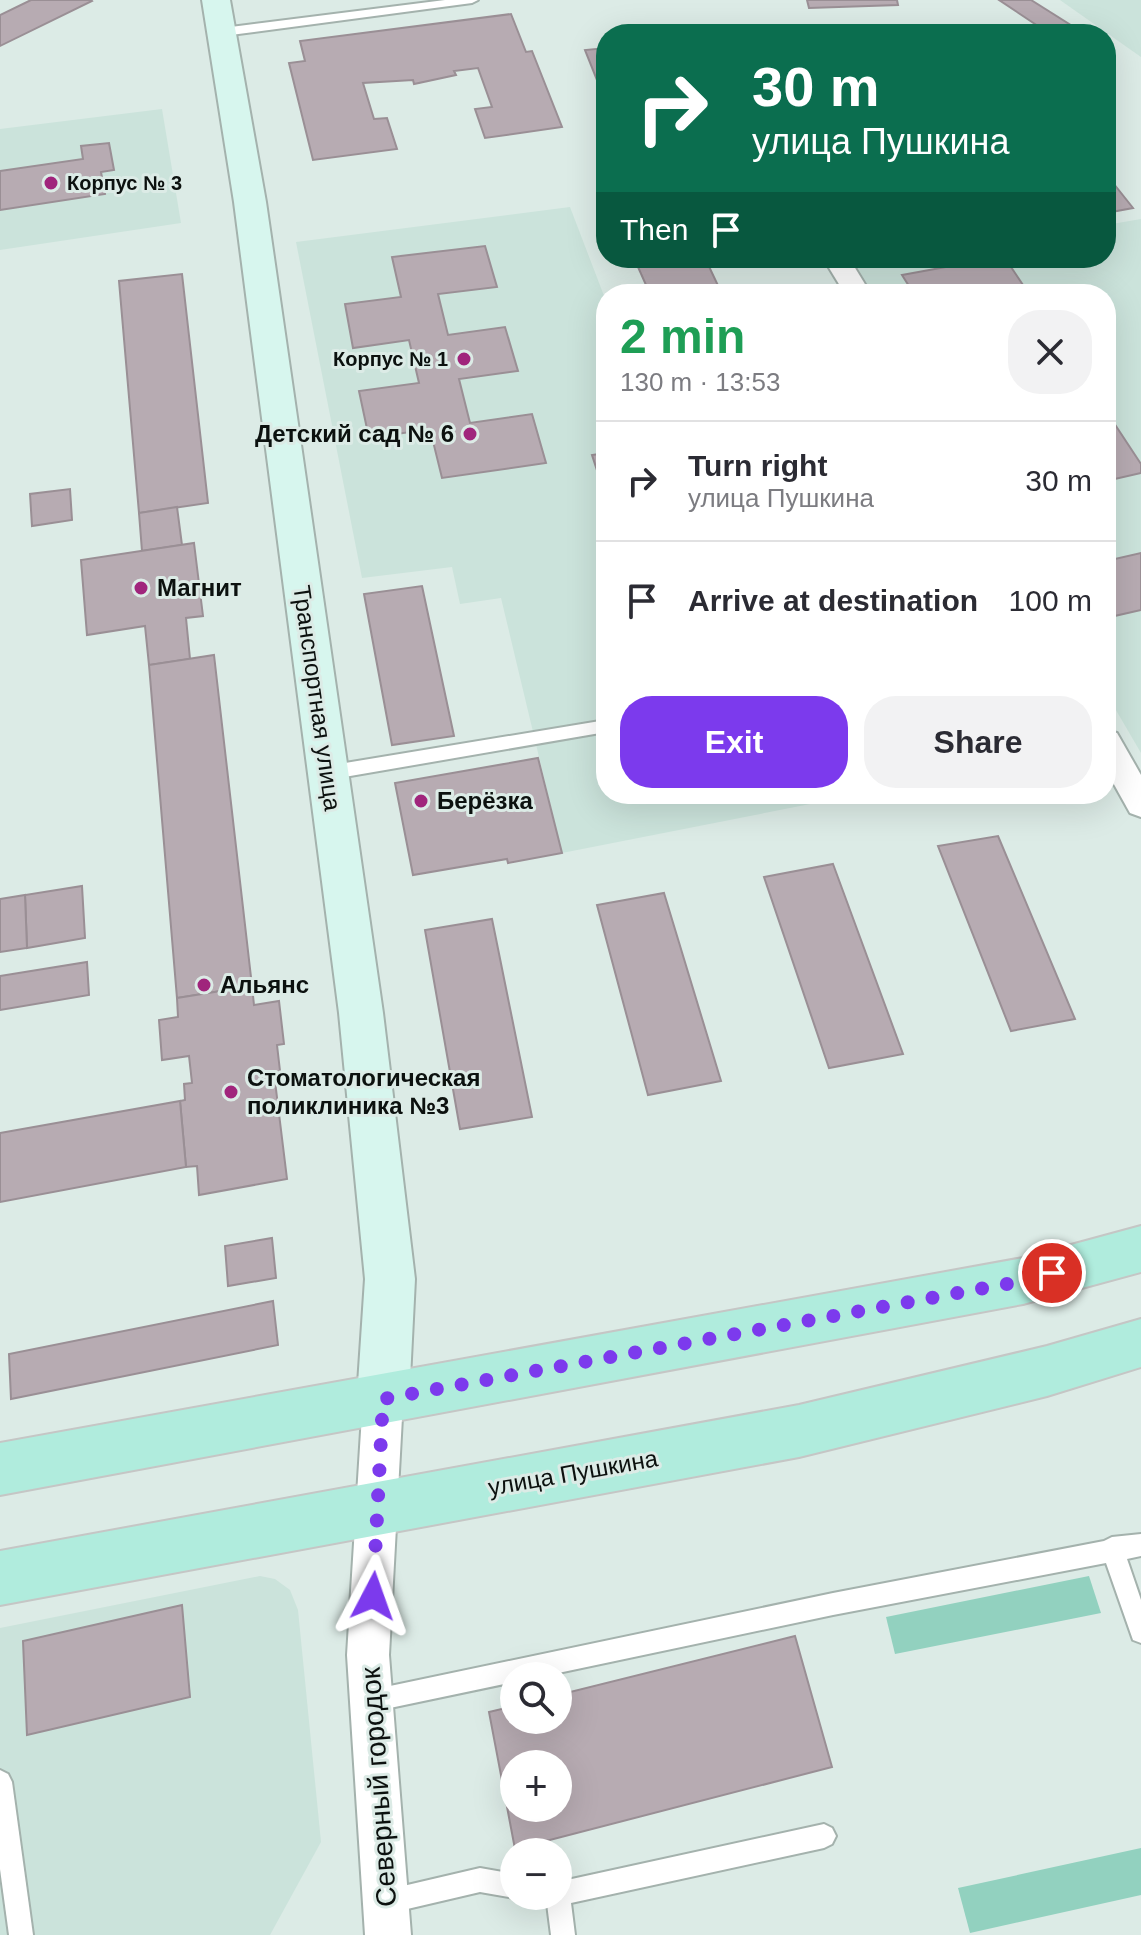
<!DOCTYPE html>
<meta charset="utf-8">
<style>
:root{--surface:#fff;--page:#f2f2f3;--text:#2b2b33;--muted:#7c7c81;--line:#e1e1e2;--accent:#7c3aed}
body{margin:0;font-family:Arial,sans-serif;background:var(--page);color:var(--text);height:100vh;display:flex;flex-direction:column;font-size:30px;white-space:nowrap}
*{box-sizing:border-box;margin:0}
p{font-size:26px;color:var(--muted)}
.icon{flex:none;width:44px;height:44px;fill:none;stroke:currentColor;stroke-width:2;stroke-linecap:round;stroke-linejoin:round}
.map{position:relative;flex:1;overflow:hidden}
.panel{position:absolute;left:596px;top:284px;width:520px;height:520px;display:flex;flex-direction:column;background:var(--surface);border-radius:32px;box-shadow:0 8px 32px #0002}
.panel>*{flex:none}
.hud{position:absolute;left:596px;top:24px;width:520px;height:244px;border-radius:32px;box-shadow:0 8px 32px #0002;background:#0b6e4f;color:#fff;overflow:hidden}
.fabs{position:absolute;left:500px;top:1662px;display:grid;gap:16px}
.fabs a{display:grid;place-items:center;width:72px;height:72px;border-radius:50%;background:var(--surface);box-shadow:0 8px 32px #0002;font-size:40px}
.pin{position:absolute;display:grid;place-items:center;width:68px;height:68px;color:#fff;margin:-34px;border:4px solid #fff;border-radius:50%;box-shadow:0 2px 8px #0007}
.me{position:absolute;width:88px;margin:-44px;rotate:4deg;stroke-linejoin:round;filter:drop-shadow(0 0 6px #0008)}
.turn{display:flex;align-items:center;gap:28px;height:168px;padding:0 24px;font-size:36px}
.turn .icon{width:104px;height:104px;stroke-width:2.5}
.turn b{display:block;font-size:56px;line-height:68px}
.then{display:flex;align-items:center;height:76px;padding:0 24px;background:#0003;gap:16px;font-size:30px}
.round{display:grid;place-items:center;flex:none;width:84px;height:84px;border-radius:32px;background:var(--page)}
.head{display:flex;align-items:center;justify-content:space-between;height:136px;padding:0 24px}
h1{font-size:48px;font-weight:700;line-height:60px;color:#1e9e55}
.cta{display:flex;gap:16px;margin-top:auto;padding:16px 24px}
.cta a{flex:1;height:92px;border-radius:32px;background:var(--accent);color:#fff;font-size:32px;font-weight:700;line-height:92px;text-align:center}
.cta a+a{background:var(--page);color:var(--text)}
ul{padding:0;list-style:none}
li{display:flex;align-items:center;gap:24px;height:120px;padding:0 24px;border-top:2px solid var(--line)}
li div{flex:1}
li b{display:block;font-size:30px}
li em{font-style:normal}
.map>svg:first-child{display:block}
.built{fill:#cbe3db}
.green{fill:#92d1bf}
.building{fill:#b7abb2;stroke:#9a8f95;stroke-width:2;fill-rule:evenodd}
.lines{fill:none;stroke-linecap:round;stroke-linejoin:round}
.lane-casing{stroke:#a4b2ad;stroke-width:4}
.street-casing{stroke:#a4b2ad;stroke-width:4}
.secondary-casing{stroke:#a4b2ad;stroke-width:4}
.primary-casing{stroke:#c5c6c5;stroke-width:4}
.lane{fill:#fff;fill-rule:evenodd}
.street{fill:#fff;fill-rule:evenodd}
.secondary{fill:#d7f6ee;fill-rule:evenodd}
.primary{fill:#b0ecdd;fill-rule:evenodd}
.route{stroke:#7c3aed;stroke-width:14;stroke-dasharray:0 25.2}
.poi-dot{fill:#a0257c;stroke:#dcebe6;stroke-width:3}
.labels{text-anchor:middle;stroke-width:6;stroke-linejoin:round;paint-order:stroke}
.far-poi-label{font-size:20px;font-weight:bold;fill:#0c110f;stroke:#dcebe6;text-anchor:start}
.poi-label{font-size:24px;font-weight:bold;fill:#0c110f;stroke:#dcebe6;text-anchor:start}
.street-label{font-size:24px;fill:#0c110f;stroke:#dcebe6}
.near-street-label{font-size:28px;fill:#0c110f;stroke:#dcebe6}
</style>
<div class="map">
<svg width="1141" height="1935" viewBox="0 0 1141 1935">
<rect width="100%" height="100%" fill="#dcebe6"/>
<g class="built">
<path d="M1060,0H1141V57Z"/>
<path d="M162,109L181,223L0,250V129Z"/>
<path d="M570,207L606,301V794H861L562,853L501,598L460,604L452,567L362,578L296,242Z"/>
<path d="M1141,219V753L1106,693V294H873L855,264L895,258H1106V225Z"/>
<path d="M260,1576L275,1579L290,1590L298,1610L321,1842L270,1935H0V1628Z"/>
</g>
<g class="green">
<path d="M1089,1576L1101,1613L895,1654L886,1617Z"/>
<path d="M1141,1848V1895L970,1933L958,1888Z"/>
</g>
<g class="building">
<path d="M31,0H91L92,1L0,46V15Z"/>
<path d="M807,0H897L898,5L809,8Z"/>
<path d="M999,0H1031L1085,34H1050Z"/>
<path d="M511,14L526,52L532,51L562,127L485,138L475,109L492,107L478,68L454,71L456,75L414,84L413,80L363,83L374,119L387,118L397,149L313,160L289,63L305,61L300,41Z"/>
<path d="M780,25L785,34H709Z"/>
<path d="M606,48V89L601,90L585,50Z"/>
<path d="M109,143L114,170L101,172L105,194L0,210V171L83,159L81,146Z"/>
<path d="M1106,174L1133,208L1106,213Z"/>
<path d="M485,246L497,287L438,294L448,335L505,327L518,371L459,379L470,423L532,414L546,463L442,478L430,429L369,438L359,391L419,383L409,340L353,348L345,304L401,297L392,257Z"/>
<path d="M634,258H705L722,294H650Z"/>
<path d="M995,258H1005L1029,294H914L902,275Z"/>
<path d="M182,274L208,503L139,513L119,281Z"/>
<path d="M1112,420L1141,464V473L1106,481V421Z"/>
<path d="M606,453V498L592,455Z"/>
<path d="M70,489L72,520L32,526L30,494Z"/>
<path d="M177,507L182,545L142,551L139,513Z"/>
<path d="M194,543L203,616L186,618L190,659L149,665L145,626L87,635L81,560Z"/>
<path d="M1141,553V610L1110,617L1106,610V561Z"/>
<path d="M422,586L454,736L392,745L364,594Z"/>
<path d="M214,655L252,986L177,998L149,665Z"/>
<path d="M538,758L562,853L508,863L507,859L413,875L395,783Z"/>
<path d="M998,836L1075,1019L1011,1031L938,846Z"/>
<path d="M833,864L903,1054L829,1068L764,877Z"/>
<path d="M82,886L85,938L27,948L25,895Z"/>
<path d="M664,893L721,1081L648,1095L597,905Z"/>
<path d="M25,895L27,948L0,952V899Z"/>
<path d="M492,919L532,1117L460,1129L425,930Z"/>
<path d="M87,962L89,995L0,1010V976Z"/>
<path d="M252,986L254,1005L279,1001L284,1044L277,1045L280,1071L274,1073L287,1179L199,1195L197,1166L186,1167L180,1101L185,1100L184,1084L192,1083L189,1056L162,1060L159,1020L178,1017L177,998Z"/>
<path d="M180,1101L186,1167L0,1202V1133Z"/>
<path d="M272,1238L276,1278L228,1286L225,1246Z"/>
<path d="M273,1301L278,1345L11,1399L9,1354Z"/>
<path d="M182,1605L190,1697L27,1735L23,1641Z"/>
<path d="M795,1636L832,1767L515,1849L489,1712L514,1706V1720H558V1695ZM514,1764H558V1808H514Z"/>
</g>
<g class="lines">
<defs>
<g id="lane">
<path d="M445,0H478L472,3L223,36L217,32L223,28Z"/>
<path d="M606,720V732L327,780L319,773L327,766Z"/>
<path d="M1141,1534V1556L1127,1559L1141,1600V1643L1133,1640L1106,1563L833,1615L544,1676H514V1682L371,1712L363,1709L360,1701L363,1693L371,1690L833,1593L1104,1541L1112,1537Z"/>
<path d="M0,1770L8,1774L12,1782L33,1935H9L0,1869Z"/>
<path d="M824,1824L832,1828L836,1836L832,1844L824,1848L571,1903L575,1935H551L546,1896H558V1882Z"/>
<path d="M480,1868L514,1874V1896H519L514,1898L480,1892L386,1914L377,1911L374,1902L377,1893L386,1890Z"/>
</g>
<g id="street">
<path d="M823,258H849L871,294H845Z"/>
<path d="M1106,730L1117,733L1141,775V817L1130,813L1106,770Z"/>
<path d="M383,1379L397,1385L403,1399L389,1655L411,1935H365L347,1655L363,1399L369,1385Z"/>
</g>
<path id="secondary" d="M202,0H230L266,202L383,1013L415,1279L409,1399L401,1417L383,1424L365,1417L357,1399L365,1279L339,1013L234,202Z"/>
<g id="primary">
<path d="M1141,1226V1272L1023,1304L0,1495V1443L1023,1258Z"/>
<path d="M1141,1319V1367L1047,1396L799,1457L0,1605V1551L799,1405L1047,1346Z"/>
</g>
</defs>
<use href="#lane" class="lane-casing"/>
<use href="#street" class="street-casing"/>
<use href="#secondary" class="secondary-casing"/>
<use href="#primary" class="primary-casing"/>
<use href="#lane" class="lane"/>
<use href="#street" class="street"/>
<use href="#secondary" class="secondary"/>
<use href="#primary" class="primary"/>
</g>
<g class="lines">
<path class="route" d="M373,1596L383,1399L1023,1281L1052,1273"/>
</g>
<g class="poi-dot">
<circle cx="51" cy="183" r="8"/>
<circle cx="464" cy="359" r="8"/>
<circle cx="470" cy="434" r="8"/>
<circle cx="141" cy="588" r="8"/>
<circle cx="421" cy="801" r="8"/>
<circle cx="204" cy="985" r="8"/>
<circle cx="231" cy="1092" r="8"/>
</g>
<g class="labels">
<g class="far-poi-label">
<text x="67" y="190">Корпус № 3</text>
<text x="448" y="366" text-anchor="end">Корпус № 1</text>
</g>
<g class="poi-label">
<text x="454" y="442" text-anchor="end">Детский сад № 6</text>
<text x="157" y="596">Магнит</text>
<text x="437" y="809">Берёзка</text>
<text x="220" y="993">Альянс</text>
<text x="247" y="1086">Стоматологическая<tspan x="247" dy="28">поликлиника №3</tspan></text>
</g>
<g class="street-label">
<text transform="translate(317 698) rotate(82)" y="8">Транспортная улица</text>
<text transform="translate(573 1473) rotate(-10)" y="8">улица Пушкина</text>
</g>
<g class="near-street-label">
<text transform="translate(378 1787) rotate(-94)" y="10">Северный городок</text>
</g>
</g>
</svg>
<div class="fabs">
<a><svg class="icon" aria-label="search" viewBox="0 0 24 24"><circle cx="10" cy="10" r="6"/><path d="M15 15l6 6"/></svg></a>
<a>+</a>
<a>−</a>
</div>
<div class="pin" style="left:1052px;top:1273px;background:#d93025"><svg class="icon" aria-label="arrive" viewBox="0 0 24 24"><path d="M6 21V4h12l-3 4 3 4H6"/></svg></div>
<svg class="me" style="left:373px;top:1596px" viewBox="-20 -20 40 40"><path d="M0-17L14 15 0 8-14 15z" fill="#7c3aed" stroke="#fff" stroke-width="4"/></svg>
<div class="hud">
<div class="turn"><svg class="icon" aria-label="right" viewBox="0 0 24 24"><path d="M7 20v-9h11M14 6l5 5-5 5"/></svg><div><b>30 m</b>улица Пушкина</div></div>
<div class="then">Then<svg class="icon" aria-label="arrive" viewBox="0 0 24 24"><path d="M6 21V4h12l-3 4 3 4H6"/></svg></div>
</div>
<section class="panel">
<div class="head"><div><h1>2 min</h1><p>130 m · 13:53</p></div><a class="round"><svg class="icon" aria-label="close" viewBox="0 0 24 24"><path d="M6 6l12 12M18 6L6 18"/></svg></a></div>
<ul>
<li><svg class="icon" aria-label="right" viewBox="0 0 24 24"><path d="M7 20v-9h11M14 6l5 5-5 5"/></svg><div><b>Turn right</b><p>улица Пушкина</p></div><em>30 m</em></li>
<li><svg class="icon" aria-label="arrive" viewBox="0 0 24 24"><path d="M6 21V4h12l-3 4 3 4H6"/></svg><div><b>Arrive at destination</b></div><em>100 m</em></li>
</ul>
<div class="cta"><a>Exit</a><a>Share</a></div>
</section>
</div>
